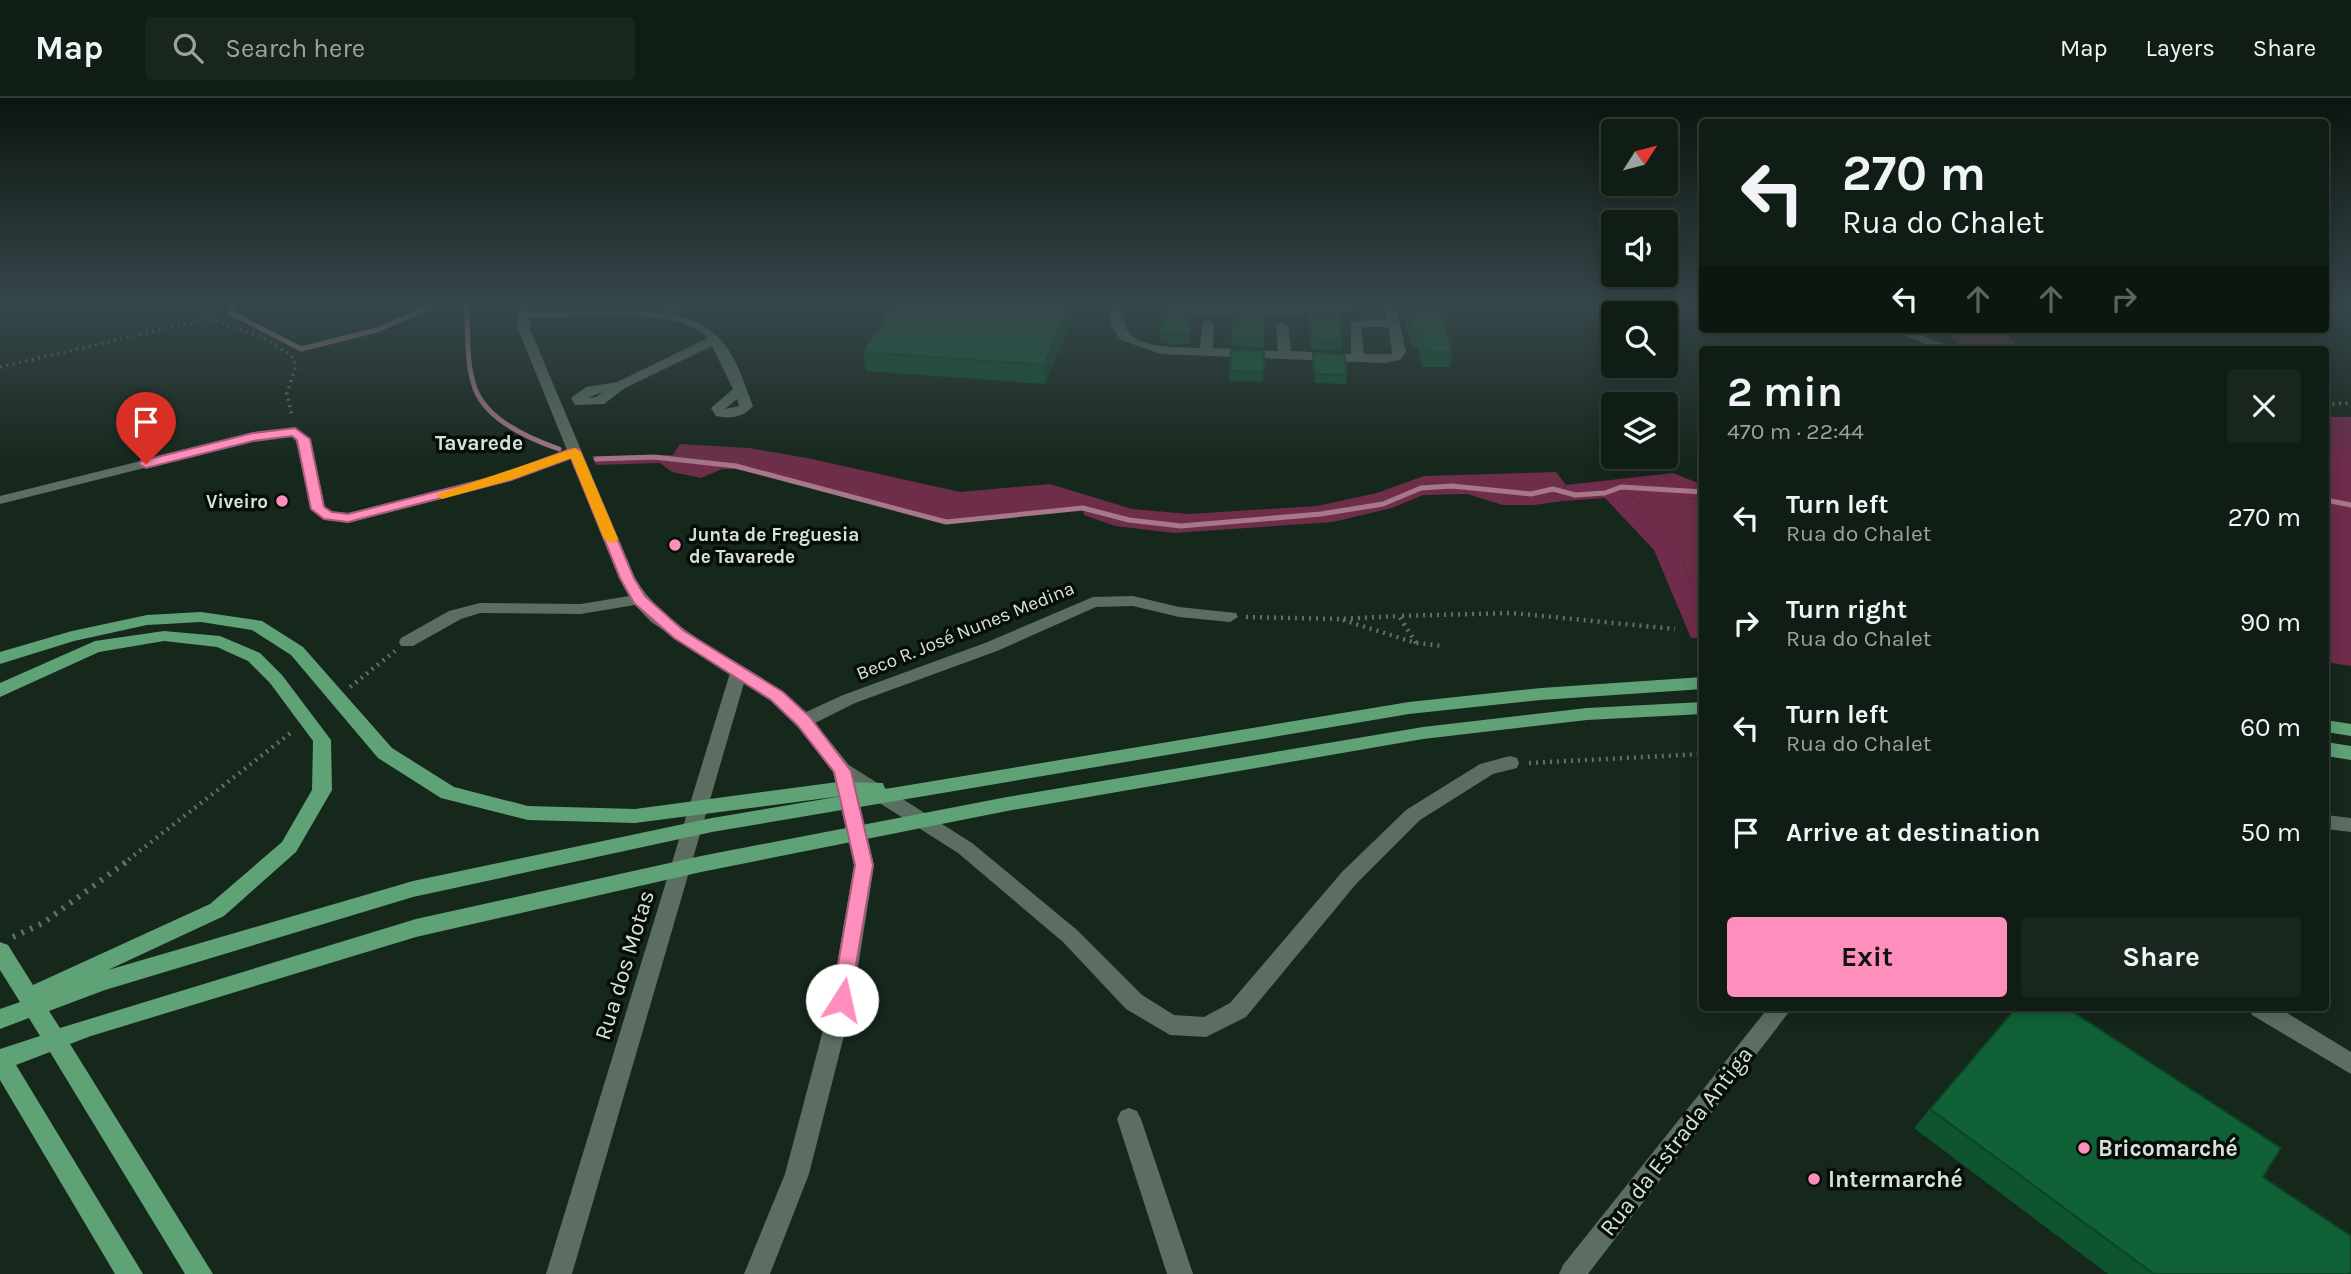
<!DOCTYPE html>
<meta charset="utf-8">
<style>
:root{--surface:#101d15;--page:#19261e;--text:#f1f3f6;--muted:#9ca2a0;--line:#303b34;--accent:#fe8ebc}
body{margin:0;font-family:Karla,sans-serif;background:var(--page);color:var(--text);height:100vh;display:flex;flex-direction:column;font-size:26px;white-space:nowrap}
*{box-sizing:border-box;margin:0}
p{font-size:23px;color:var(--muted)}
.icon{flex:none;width:38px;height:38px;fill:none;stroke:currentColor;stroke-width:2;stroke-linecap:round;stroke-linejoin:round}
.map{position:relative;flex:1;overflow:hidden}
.panel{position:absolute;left:1699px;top:248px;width:630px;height:665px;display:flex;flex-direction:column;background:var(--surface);border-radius:7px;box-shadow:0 4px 18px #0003,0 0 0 2px var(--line)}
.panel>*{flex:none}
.banner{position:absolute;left:1699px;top:21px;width:630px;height:214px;border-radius:7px;box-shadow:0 4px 18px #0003,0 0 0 2px var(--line);background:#101d15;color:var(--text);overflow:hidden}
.needle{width:46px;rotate:54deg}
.controls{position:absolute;left:1601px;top:21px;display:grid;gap:14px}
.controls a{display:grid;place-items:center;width:77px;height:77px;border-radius:7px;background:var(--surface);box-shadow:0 4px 18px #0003,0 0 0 2px var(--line);font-size:35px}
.pin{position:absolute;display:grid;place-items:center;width:60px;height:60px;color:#fff;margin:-72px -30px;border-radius:50% 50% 50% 0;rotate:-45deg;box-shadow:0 0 7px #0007}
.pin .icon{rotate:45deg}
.me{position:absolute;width:77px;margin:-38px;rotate:10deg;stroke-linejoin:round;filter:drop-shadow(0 0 5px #0008)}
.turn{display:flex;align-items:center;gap:24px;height:147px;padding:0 28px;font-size:32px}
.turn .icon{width:91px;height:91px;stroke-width:2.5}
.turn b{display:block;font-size:49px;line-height:60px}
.lanes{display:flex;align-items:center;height:66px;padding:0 28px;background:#0003;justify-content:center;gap:35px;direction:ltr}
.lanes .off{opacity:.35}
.round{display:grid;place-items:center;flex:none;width:74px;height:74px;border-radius:7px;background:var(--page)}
.headline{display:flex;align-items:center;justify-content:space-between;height:119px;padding:0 28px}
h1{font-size:42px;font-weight:700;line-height:52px}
.action{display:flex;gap:14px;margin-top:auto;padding:14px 28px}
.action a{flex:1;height:80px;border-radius:7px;background:var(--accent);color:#111;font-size:28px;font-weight:700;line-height:80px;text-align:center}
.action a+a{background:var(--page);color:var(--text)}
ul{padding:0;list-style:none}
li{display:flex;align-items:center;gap:21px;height:105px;padding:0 28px}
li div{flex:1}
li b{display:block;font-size:26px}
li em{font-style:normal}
header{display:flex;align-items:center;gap:42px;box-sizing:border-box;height:98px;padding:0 35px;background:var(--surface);border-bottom:2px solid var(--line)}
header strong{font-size:33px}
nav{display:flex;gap:38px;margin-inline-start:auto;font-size:24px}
.search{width:490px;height:63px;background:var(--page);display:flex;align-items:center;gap:18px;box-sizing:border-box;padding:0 24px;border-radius:7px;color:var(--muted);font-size:26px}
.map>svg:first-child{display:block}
.green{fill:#6e2e4a}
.forest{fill:#712c4b}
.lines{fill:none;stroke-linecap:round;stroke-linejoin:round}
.stream{stroke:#a7778a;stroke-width:5}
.path-far2{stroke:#617066;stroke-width:3.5;stroke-dasharray:2 4.5;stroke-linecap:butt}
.path-far1{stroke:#617066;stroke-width:4.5;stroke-dasharray:2 5;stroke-linecap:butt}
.path{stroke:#617066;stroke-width:6;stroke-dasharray:2.5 7;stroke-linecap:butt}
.minor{fill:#5c6e61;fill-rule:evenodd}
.major{fill:#5ea276;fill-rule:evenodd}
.wall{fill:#0e542e}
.shaded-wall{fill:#0b4526}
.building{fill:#106236;stroke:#0b4526;stroke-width:2}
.route{fill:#fe8ebc;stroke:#a55c7a;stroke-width:2}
.slow{fill:#f59e0b}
.poi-dot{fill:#fe8ebc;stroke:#070e09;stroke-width:2.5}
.labels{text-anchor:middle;stroke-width:7;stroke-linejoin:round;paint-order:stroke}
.poi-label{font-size:19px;font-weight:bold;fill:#d7e2da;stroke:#070e09;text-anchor:end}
.street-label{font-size:19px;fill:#d7e2da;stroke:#070e09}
.far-district-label{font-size:21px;font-weight:bold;fill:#d7e2da;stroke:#070e09}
.near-street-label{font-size:23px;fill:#d7e2da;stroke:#070e09}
.near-poi-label{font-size:23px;font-weight:bold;fill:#d7e2da;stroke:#070e09;text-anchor:start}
</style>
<header>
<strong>Map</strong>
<div class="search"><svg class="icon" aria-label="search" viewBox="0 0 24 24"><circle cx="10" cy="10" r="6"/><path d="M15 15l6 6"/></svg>Search here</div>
<nav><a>Map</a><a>Layers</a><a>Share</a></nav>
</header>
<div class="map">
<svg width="2351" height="1176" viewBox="0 0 2351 1176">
<rect width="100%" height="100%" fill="#16271c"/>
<g class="green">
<path d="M1944,231H2002L2021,252H1964Z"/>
<path d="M680,346L749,350L807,360L960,394L1050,386L1132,411L1189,416L1317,408L1377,395L1424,378L1556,374L1566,387L1555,397L1563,403L1534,407H1503L1467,396L1423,397L1392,410L1333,424L1174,435L1115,428L1084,417L1083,410L946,424L736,371H722L701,380L672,374L660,365L596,367L592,358L673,357Z"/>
<path d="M1631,397L1703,401V483L1691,484L1675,443Z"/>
</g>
<g class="forest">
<path d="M2326,319H2351V568L2326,564Z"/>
<path d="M1673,375L1703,387V401L1632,398L1675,443L1691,484L1703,483V540H1691L1654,452L1605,400L1563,403L1555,398L1566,387Z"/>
</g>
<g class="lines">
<g class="stream">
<path d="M234,206L231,214L235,217L301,251L377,232L437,206"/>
<path d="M466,206C469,234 465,266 476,293C489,323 530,341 559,351"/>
<path d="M596,361L654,359L736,368L946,424L1083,410L1129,422L1181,428L1321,416L1383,406L1421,390L1452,388L1531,396L1553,391L1575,397L1605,395L1621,389L1703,394"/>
<path d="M2326,402L2351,407"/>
</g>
<g class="path-far2">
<path d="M0,269L207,221L260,238L291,257L296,267L287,295L292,319"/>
<path d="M2326,306L2351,305"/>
</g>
<g class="path-far1">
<path d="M1246,519L1339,521L1399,518"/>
<path d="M1343,522L1416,545L1443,548"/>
<path d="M1416,545L1399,518L1512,515L1675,531"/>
<path d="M350,589L395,553"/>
<path d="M1529,665L1703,656"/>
<path d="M123,766L293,633"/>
</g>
<path class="path" d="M13,839L43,825L126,764"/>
<g class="minor">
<path d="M519,206H531V213L622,212L662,215L675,206H689L675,217C727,229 736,262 753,308C743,320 730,321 716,318L711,310L733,291L712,248L625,290L604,306L575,307L571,300L586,289L617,284L708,240C675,207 575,220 530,220V231L635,480C668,537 755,568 806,614L843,597L985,545L1093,499L1133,498L1179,509L1236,515L1238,519L1230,524L1179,519L1133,508L1096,509L997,553L855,605L815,625L849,667L972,745L1077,832L1142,897L1174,917L1204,919L1230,905L1342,774L1406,712L1480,666L1510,658L1517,660L1519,665L1517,670L1493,676L1420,722L1356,786L1246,919L1206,939L1170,937L1126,911L1063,844L958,755L856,690L874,767L853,902L809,1076L770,1176H744L785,1076L831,902L854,767L833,674L798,627L771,602L744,585L572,1176H546L730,575L651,524L635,507L581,516L480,515L461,521L413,548H401L399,544L401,540L449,513L480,505L581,506L629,498L619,480L571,361L511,383L348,425L324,421L311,411L296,343L291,338L253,343L0,406V398L253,335L294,330L310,341L325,409L333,414L348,415L501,377L567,352L518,231ZM602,294L596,299L588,300ZM737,301L739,308L725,311Z"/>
<path d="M1112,206H1124C1115,253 1168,248 1200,250L1202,225L1208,221L1214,225L1213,250L1278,253L1276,228L1282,224L1288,228L1291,253L1351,256V225L1363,221L1387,222L1385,211C1346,213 1168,224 1144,206L1297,209L1412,206L1396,210L1406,254L1400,262L1385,265L1161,256L1121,242L1110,227ZM1364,229H1389L1392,256H1364L1361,230Z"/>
<path d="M1890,231H1907L1958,252H1940Z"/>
<path d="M2326,717L2351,720V734L2326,731Z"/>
<path d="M1768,910H1792L1588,1176H1559L1563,1167Z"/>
<path d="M2249,910H2279L2351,954V976L2252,917Z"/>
<path d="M1129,1010L1137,1013L1141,1021L1193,1176H1167L1117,1021L1121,1013Z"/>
</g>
<g class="major">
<path d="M201,514L262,523L303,549L392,650L454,689L528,708L635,711L838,684L883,685L885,691L1409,604L1541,590L1703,579V591L1541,602L1409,616L712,734L413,799L105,892L49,913L60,930L416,821L701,758L1007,699L1423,629L1587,610L1703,604V616L1587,622L1423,641L1007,713L701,774L416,839L91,938L70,946L213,1176H185L50,954L16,967L143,1176H115L0,982V951L40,938L29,920L0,931V911L20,904L0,872V844L8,847L33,887L210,806L282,744L312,692L313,643L270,585L248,563L217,549L164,543L99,554L0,599V585L95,543L164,533L220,538L260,555L282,577L331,642L332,692L296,754L224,818L108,872L413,783L712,720L842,698L635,725L528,722L441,700L378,660L291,557L252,532L201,524L147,527L74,543L0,566V554L72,533L147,517Z"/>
<path d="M2326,622L2351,626V638L2326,634Z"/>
<path d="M2326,644L2351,648V662L2326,658Z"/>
</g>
</g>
<g class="wall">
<path d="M894,206H1073V219L1045,286L866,273L863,254Z"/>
<path d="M1407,210L1452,254L1450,269H1423L1418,249H1412L1405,224Z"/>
<path d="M1233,213L1265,214L1264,250L1231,248Z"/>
<path d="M1309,216L1342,243L1341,253L1311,251L1309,225Z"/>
<path d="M1192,223L1190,246L1160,245V235Z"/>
<path d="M1231,252L1264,253L1263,284L1229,283Z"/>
<path d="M1313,255L1347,277L1346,286L1315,285L1312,265Z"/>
<path d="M1930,1011L2263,1079L2351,1176H2108L1914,1030Z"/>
</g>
<g class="shaded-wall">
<path d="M585,206H606L586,209Z"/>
<path d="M1070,206H1073V219L1045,286L1044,267Z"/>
</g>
<g class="building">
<path d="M894,206H1070L1044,267L863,254Z"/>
<path d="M1407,210H1439L1452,254H1425L1420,235H1413Z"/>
<path d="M1162,213H1192L1190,237L1160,235Z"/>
<path d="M1233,213L1265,214L1264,240L1232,239Z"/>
<path d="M1309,216H1339L1342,243L1312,242Z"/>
<path d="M1231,252L1264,253V274L1230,273Z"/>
<path d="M1313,255L1344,256L1347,277L1315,276Z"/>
<path d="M2016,910H2067L2281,1050L2263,1079L2351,1138V1176H2154L1930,1011Z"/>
</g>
<linearGradient id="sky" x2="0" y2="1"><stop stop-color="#0c150f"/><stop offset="0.56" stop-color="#36474b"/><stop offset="1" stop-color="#36474b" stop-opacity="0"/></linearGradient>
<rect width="2351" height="370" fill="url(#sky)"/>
<path class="route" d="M295,330L310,341L324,409L332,414L348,416L501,377L570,351H579L634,480L645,498L684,533L783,594L810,619L851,673L873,767L849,908L842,911L835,908L832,902L855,767L834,674L798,628L771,602L674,540L634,505L620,480L571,360L511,382L348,424L324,421L311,411L297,342L292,338L253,343L146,370L139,366L141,363L253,335Z"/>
<path class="slow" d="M575,350L581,354L618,441L616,444L611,445L604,441L571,360L511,382L442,401L435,397Z"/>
<g class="poi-dot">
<circle cx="282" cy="403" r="7"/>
<circle cx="675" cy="447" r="7"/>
<circle cx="2084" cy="1050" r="7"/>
<circle cx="1814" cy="1081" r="7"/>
</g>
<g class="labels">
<g class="poi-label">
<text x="268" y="410">Viveiro</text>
<text x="689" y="443" text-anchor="start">Junta de Freguesia<tspan x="689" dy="22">de Tavarede</tspan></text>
</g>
<g class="street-label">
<text transform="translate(965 532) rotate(-22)" y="7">Beco R. José Nunes Medina</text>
</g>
<g class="far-district-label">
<text x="479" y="352">Tavarede</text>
</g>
<g class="near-street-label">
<text transform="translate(624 867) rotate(-73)" y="8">Rua dos Motas</text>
<text transform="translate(1676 1043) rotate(-52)" y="8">Rua da Estrada Antiga</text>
</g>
<g class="near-poi-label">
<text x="2098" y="1058">Bricomarché</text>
<text x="1828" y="1089">Intermarché</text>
</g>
</g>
</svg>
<div class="controls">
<a><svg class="needle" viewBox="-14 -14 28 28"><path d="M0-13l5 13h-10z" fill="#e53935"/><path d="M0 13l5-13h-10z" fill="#9ca2a0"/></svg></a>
<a><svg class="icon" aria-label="sound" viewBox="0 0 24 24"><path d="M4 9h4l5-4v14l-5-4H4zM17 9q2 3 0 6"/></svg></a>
<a><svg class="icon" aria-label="search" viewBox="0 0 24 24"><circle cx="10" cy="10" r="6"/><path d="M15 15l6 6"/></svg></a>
<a><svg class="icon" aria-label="layers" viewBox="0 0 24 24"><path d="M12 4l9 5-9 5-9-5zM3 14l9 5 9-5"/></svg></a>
</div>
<div class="pin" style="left:146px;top:366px;background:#d93025"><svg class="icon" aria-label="arrive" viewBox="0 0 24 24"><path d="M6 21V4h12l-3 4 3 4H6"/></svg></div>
<svg class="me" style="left:842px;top:902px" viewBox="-20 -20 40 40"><circle r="19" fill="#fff"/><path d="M0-13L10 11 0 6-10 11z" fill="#fe8ebc"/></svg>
<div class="banner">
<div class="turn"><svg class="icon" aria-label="left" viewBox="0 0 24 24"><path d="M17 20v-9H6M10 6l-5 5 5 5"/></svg><div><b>270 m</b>Rua do Chalet</div></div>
<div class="lanes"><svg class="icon" aria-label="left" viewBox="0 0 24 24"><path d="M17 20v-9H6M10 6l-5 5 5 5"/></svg><svg class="icon off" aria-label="ahead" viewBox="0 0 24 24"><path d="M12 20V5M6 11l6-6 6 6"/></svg><svg class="icon off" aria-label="ahead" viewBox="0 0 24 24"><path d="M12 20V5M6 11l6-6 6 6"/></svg><svg class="icon off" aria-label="right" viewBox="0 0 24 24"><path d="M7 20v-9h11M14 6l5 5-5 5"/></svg></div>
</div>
<section class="panel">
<div class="headline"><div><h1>2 min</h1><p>470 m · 22:44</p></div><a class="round"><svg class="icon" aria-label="close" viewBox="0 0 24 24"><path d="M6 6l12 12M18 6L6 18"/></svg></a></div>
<ul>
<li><svg class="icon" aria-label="left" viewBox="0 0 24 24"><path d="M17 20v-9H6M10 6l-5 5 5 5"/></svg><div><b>Turn left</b><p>Rua do Chalet</p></div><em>270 m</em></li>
<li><svg class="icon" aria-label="right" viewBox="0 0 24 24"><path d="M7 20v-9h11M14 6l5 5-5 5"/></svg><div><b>Turn right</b><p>Rua do Chalet</p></div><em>90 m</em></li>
<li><svg class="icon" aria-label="left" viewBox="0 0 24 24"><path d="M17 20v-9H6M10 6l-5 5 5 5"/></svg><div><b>Turn left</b><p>Rua do Chalet</p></div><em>60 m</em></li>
<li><svg class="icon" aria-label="arrive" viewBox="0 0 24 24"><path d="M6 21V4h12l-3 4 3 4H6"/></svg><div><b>Arrive at destination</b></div><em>50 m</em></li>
</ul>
<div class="action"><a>Exit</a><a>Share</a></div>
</section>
</div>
